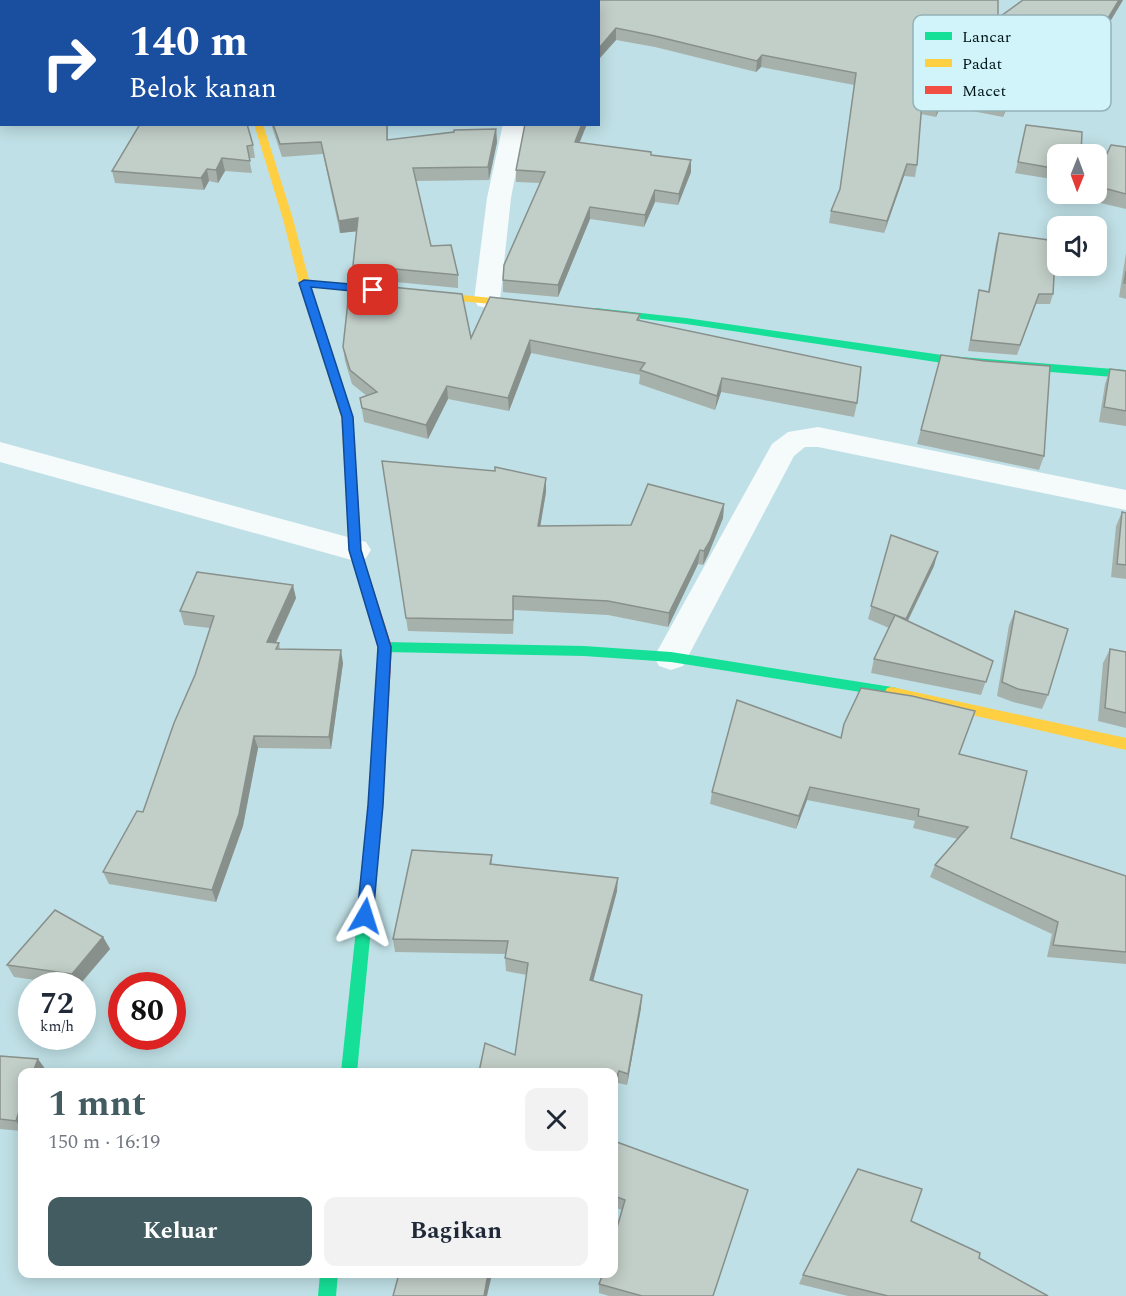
<!DOCTYPE html>
<html lang="id">
<meta charset="utf-8">
<style>
:root{--surface:#fff;--page:#f2f2f3;--text:#1f2937;--muted:#747a83;--accent:#435c61}
body{margin:0;font-family:Spectral,serif;background:var(--page);color:var(--text);height:100vh;display:flex;flex-direction:column;font-size:22px;white-space:nowrap}
*{box-sizing:border-box;margin:0}
p{font-size:20px;color:var(--muted)}
.icon{flex:none;width:33px;height:33px;fill:none;stroke:currentColor;stroke-width:2;stroke-linecap:round;stroke-linejoin:round}
.map{position:relative;flex:1;overflow:hidden}
.side{position:absolute;left:18px;top:1068px;width:600px;height:210px;display:flex;flex-direction:column;background:var(--surface);border-radius:12px;box-shadow:0 3px 15px #0003}
.side>*{flex:none}
.guide{position:absolute;left:0px;top:0px;width:600px;height:126px;box-shadow:0 3px 15px #0003;background:#1a4fa0;color:#fff;overflow:hidden}
.needle{width:39px;rotate:181deg}
.tools{position:absolute;left:1047px;top:144px;display:grid;gap:12px}
.tools a{display:grid;place-items:center;width:60px;height:60px;border-radius:12px;background:var(--surface);box-shadow:0 3px 15px #0003;font-size:30px}
.speed{position:absolute;left:18px;top:972px;display:flex;gap:12px;font-size:30px;font-weight:700;text-align:center}
.speed>*{display:grid;place-content:center;width:78px;height:78px;border-radius:50%;background:var(--surface);box-shadow:0 3px 15px #0003;line-height:1}
.speed small{font-size:15px;font-weight:400}
.speed .limit{border:9px solid #d22;background:#fff;color:#111}
.pin{position:absolute;display:grid;place-items:center;width:51px;height:51px;color:#fff;margin:-26px;border-radius:12px;box-shadow:0 3px 9px #0006}
.me{position:absolute;width:66px;margin:-33px;rotate:6deg;stroke-linejoin:round;filter:drop-shadow(0 0 4px #0008)}
.turn{display:flex;align-items:center;gap:21px;height:126px;padding:0 30px;font-size:27px}
.turn .icon{width:78px;height:78px;stroke-width:2.5}
.turn b{display:block;font-size:42px;line-height:51px}
.round{display:grid;place-items:center;flex:none;width:63px;height:63px;border-radius:12px;background:var(--page)}
.overview{display:flex;align-items:center;justify-content:space-between;height:102px;padding:0 30px}
h1{font-size:36px;font-weight:700;line-height:45px;color:var(--accent)}
.primary-button{display:flex;gap:12px;margin-top:auto;padding:12px 30px}
.primary-button a{flex:1;height:69px;border-radius:12px;background:var(--accent);color:#fff;font-size:24px;font-weight:700;line-height:69px;text-align:center}
.primary-button a+a{background:var(--page);color:var(--text)}
.map>svg:first-child{display:block}
.lines{fill:none;stroke-linecap:round;stroke-linejoin:round}
.street{fill:#f5fafb;fill-rule:evenodd}
.fast{fill:#16e098;fill-rule:evenodd}
.slow{fill:#ffcf43;fill-rule:evenodd}
.jam{fill:#f24e42;fill-rule:evenodd}
.wall{fill:#a7b1ac}
.shaded-wall{fill:#88908c}
.building{fill:#c2cec8;stroke:#88908c;stroke-width:1.5}
.route{fill:#1a73e8;stroke:#114b97;stroke-width:1.5}
.key{fill:#d1f4fa;stroke:#92b1b6;stroke-width:1.5}
.key-label{font-size:16px;fill:#001519}
</style>
<div class="map">
<svg width="1126" height="1296" viewBox="0 0 1126 1296">
<rect width="100%" height="100%" fill="#bfe0e6"/>
<g class="lines">
<g class="street">
<path d="M403,0H424L402,2Z"/>
<path d="M503,124H525L511,198L500,300L496,306L487,308L478,306L474,300L487,198Z"/>
<path d="M818,427L1126,490V510L818,447H805L794,456L683,666L671,670L659,666L654,657L772,444L788,432Z"/>
<path d="M0,442L355,539L366,542L371,550L366,558L355,561L0,462Z"/>
</g>
<g class="fast">
<path d="M596,308L686,318L949,356L1126,370V378L949,364L686,324L592,313V309Z"/>
<path d="M385,642L584,646L671,652L892,687L897,688L899,692L897,696L892,697L671,662L584,656L385,652L380,651L378,647L380,643Z"/>
<path d="M380,723L385,725L387,729L383,805L357,1072H341L369,805L373,729L375,725Z"/>
<path d="M320,1274H338L336,1296H318Z"/>
</g>
<g class="slow">
<path d="M254,124H263L293,219L309,280L533,302L538,305L533,308L310,287L353,417L358,494L352,498L346,494L341,417L299,283L283,219Z"/>
<path d="M892,687L1126,738V750L892,697L887,696L885,692L887,688Z"/>
</g>
<path class="jam" d="M352,490L358,494L361,550L392,647L387,729L385,733H375L373,729L378,647L349,550L346,494Z"/>
</g>
<g class="wall">
<path d="M429,0L998,18L1123,0L1081,70L1025,59L1003,117L941,105L936,117L921,114L917,165L915,177L904,176L884,233L829,223L831,211L840,190L854,85L761,67L756,72L655,47L616,40L600,58Z"/>
<rect x="0" y="44" width="2" height="42"/>
<path d="M140,124L253,145L255,158H249L252,173L225,171L218,183L209,181L204,190L115,183L112,171Z"/>
<path d="M271,124H388V140L496,129L497,142L489,180L416,181L431,246L458,275V288L354,278L353,265L357,231L340,233L323,154L282,157Z"/>
<path d="M525,124H587L580,142L651,155L691,160V172L678,205L655,202L644,227L590,219L558,297L503,292V280L540,183L516,182V170Z"/>
<path d="M1024,136L1058,154V180L1015,173Z"/>
<path d="M1126,147V209L1088,200L1090,194H1096V177Z"/>
<path d="M999,233L1053,294L1050,304H1036L1017,355L968,351L977,301L979,290L988,292L996,243Z"/>
<path d="M1126,253V299L1119,297Z"/>
<path d="M640,314V321L857,403L854,417L721,392L715,410L639,384L640,375L531,353L509,411L448,399L428,439L364,422L360,398L367,396L352,384L345,361L343,347L471,338Z"/>
<path d="M941,355L1044,456L1039,470L917,444Z"/>
<path d="M1110,369L1126,371V426L1099,422L1105,384Z"/>
<path d="M382,461L546,478V492L540,526L631,525L724,504L723,518L708,555L703,565L698,564L668,627L608,615L514,610L513,634L408,631Z"/>
<path d="M1122,512L1126,513V579L1111,577L1116,526Z"/>
<path d="M891,535L934,566L908,621L993,661L981,695L871,673L874,659L889,628L868,619Z"/>
<path d="M296,598L276,643H279L280,649L343,663L331,749L258,748L243,826L216,902L109,884L103,872L143,812L195,675L210,628L184,625L180,611Z"/>
<path d="M1015,611L1048,695L1042,709L1013,702L997,696L1009,625Z"/>
<path d="M1110,649L1126,652V728L1098,721L1103,663Z"/>
<path d="M841,738L959,754L1011,838L1126,876V964L1047,957L1052,934L930,877L935,865L958,839L913,828L915,821L807,800L796,829L710,804L712,792Z"/>
<path d="M492,855V864L617,891L593,981L641,1008L627,1085L618,1083L614,1093V1072L515,1055L527,975L506,971L505,958L506,954L395,952L393,939Z"/>
<path d="M103,937L110,949L79,986L14,977L7,965Z"/>
<path d="M0,1056L46,1070L45,1072H22V1131L0,1129Z"/>
<path d="M614,1141L714,1296H609L599,1293V1284L622,1210L614,1207Z"/>
<path d="M911,1221L979,1258L1048,1296H848L799,1284L803,1275Z"/>
</g>
<g class="shaded-wall">
<path d="M1119,0H1123L1081,70L1084,58Z"/>
<path d="M616,28V40L598,60V49L600,47Z"/>
<path d="M1028,48L1025,59L1003,117L1006,105Z"/>
<path d="M762,55L761,67L756,72L757,61Z"/>
<path d="M943,94L941,105L936,117L938,105Z"/>
<path d="M582,124H587L575,153V142Z"/>
<path d="M496,129L497,142L489,180L488,167Z"/>
<path d="M222,158L225,171L218,183L216,170Z"/>
<path d="M691,160V172L678,205L679,194Z"/>
<path d="M907,164L904,176L884,233L887,221Z"/>
<path d="M207,169L209,181L204,190L201,178Z"/>
<path d="M655,190V202L644,227L645,215Z"/>
<path d="M590,207V219L558,297V285Z"/>
<path d="M358,218L360,231L340,233L339,221Z"/>
<path d="M530,340L531,353L509,411L508,398Z"/>
<path d="M722,378L721,392L715,410L717,396Z"/>
<path d="M447,386L448,399L428,439L426,425Z"/>
<path d="M546,478V492L538,540V526Z"/>
<path d="M724,504L723,518L708,555L703,565L704,551Z"/>
<path d="M700,550L698,564L668,627L669,613Z"/>
<path d="M938,552L934,566L902,632L906,619Z"/>
<path d="M293,585L296,598L270,655L267,642Z"/>
<path d="M341,650L343,663L331,749L329,737Z"/>
<path d="M254,736L258,748L243,826L216,902L212,890Z"/>
<path d="M810,787L807,800L796,829L799,816Z"/>
<path d="M618,878L617,891L590,993V980Z"/>
<path d="M103,937L110,949L78,986L72,974Z"/>
<path d="M642,995L641,1008L627,1085L628,1074Z"/>
<path d="M38,1059L46,1070L45,1072H33Z"/>
<path d="M619,1071L618,1083L614,1093V1083Z"/>
<path d="M22,1102V1130L16,1121Z"/>
<path d="M488,1274H492L487,1296H484Z"/>
</g>
<g class="building">
<path d="M88,0H319L320,2H87Z"/>
<path d="M429,0H998V18L1023,0H1119L1084,58L1028,48L1006,105L943,94L938,105L922,102L917,165L907,164L887,221L831,211L840,189L856,73L762,55L757,61L655,36L616,28L600,47L598,49V2H428Z"/>
<rect x="0" y="44" width="2" height="30"/>
<path d="M140,124H247L253,145L247,146L250,161L222,158L216,170L207,169L201,178L112,171Z"/>
<path d="M273,124H387V140L454,132V130L496,129L488,167L413,168L431,246L451,245L458,275L353,265L358,218L339,221L321,142L280,144Z"/>
<path d="M525,124H582L575,142L651,152V155L691,160L679,194L655,190L645,215L590,207L558,285L503,280L504,265L545,172L516,170Z"/>
<path d="M1026,125L1082,132L1081,154H1058V169L1018,162Z"/>
<path d="M1111,145L1126,147V194L1096,186V177Z"/>
<path d="M999,233L1056,241L1053,294H1039L1020,345L971,340L979,290L989,292Z"/>
<path d="M1126,271V283H1124Z"/>
<path d="M350,283L462,294L471,338L490,297L640,314L637,320L861,367L857,403L722,378L717,396L640,370L645,363L530,340L508,398L447,386L426,425L362,408L360,398L377,392L350,370L343,347Z"/>
<path d="M941,355L985,361L1050,366L1044,456L921,430Z"/>
<path d="M1110,369L1126,371V411L1104,407Z"/>
<path d="M382,461L495,471V467L546,478L538,526L631,525L648,484L724,504L710,541L704,551L700,550L669,613L608,601L513,596V620L406,618Z"/>
<path d="M1122,512L1126,513V565L1117,564Z"/>
<path d="M891,535L938,552L906,619L871,606Z"/>
<path d="M197,572L293,585L267,642L279,643L276,649L341,650L329,737L254,736L239,814L212,890L103,872L137,811L143,812L174,723L195,675L214,616L180,611Z"/>
<path d="M1015,611L1068,629L1048,695L1018,689L1002,682Z"/>
<path d="M895,615L993,661L986,682L874,659Z"/>
<path d="M1110,649L1126,652V713L1105,708Z"/>
<path d="M861,688L912,696L975,711L959,754L1027,771L1011,838L1126,876V952L1053,945L1058,922L935,865L968,827L918,816L919,809L810,787L799,816L712,792L737,700L841,738L844,724Z"/>
<path d="M412,850L492,855L490,864L618,878L590,980L642,995L628,1074L619,1071L614,1083V1072H479L485,1043L515,1055L528,963L505,958L508,941L393,939Z"/>
<path d="M55,910L103,937L72,974L7,965Z"/>
<path d="M0,1056L38,1059L33,1072H22V1102L16,1121L0,1119Z"/>
<path d="M614,1141L748,1190L713,1296H642L599,1284L603,1274H614V1238L625,1200L614,1196Z"/>
<path d="M858,1169L922,1189L911,1221L980,1253L979,1258L1048,1296H888L803,1275Z"/>
<path d="M399,1274H488L484,1296H393Z"/>
</g>
<path class="route" d="M304,280L373,286L378,290L373,293L311,287L353,417L361,550L391,647L383,805L373,916L370,921L365,923L359,921L357,916L368,805L378,647L349,550L342,417L299,283Z"/>
<rect x="913" y="15" width="198" height="96" rx="9" class="key"/>
<rect x="925" y="32" width="27" height="8" fill="#16e098"/>
<rect x="925" y="59" width="27" height="8" fill="#ffcf43"/>
<rect x="925" y="86" width="27" height="8" fill="#f24e42"/>
<g class="key-label">
<text x="962" y="42">Lancar</text>
<text x="962" y="69">Padat</text>
<text x="962" y="96">Macet</text>
</g>
</svg>
<div class="tools">
<a><svg class="needle" viewBox="-14 -14 28 28"><path d="M0-13l5 13h-10z" fill="#e53935"/><path d="M0 13l5-13h-10z" fill="#747a83"/></svg></a>
<a><svg class="icon" aria-label="sound" viewBox="0 0 24 24"><path d="M4 9h4l5-4v14l-5-4H4zM17 9q2 3 0 6"/></svg></a>
</div>
<div class="speed"><div>72<small>km/h</small></div><div class="limit">80</div></div>
<div class="pin" style="left:373px;top:290px;background:#d93025"><svg class="icon" aria-label="arrive" viewBox="0 0 24 24"><path d="M6 21V4h12l-3 4 3 4H6"/></svg></div>
<svg class="me" style="left:365px;top:916px" viewBox="-20 -20 40 40"><path d="M0-17L14 15 0 8-14 15z" fill="#1a73e8" stroke="#fff" stroke-width="4"/></svg>
<div class="guide">
<div class="turn"><svg class="icon" aria-label="right" viewBox="0 0 24 24"><path d="M7 20v-9h11M14 6l5 5-5 5"/></svg><div><b>140 m</b>Belok kanan</div></div>
</div>
<section class="side">
<div class="overview"><div><h1>1 mnt</h1><p>150 m · 16:19</p></div><a class="round"><svg class="icon" aria-label="close" viewBox="0 0 24 24"><path d="M6 6l12 12M18 6L6 18"/></svg></a></div>
<div class="primary-button"><a>Keluar</a><a>Bagikan</a></div>
</section>
</div>
